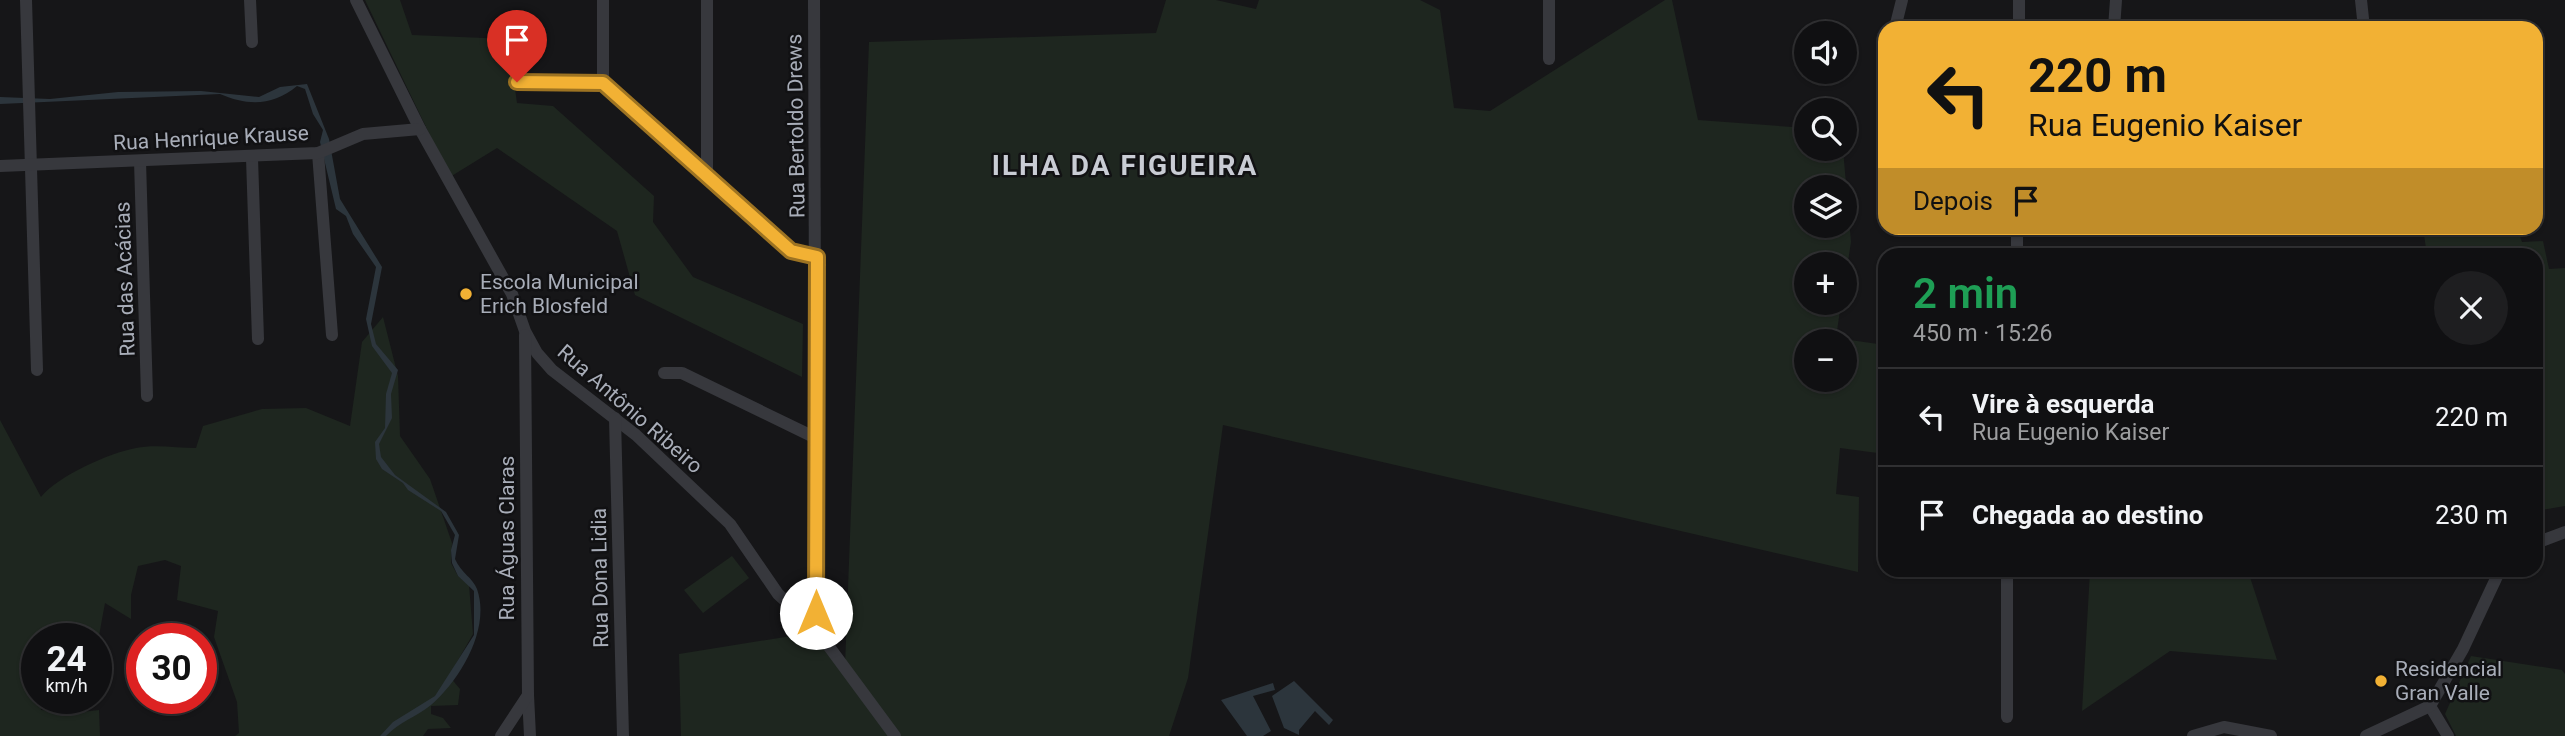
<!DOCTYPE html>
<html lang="pt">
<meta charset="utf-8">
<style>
:root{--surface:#101012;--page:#1e1e20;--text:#f1f3f6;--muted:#9c9d9f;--line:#303032}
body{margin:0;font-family:Roboto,sans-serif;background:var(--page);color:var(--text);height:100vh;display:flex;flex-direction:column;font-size:26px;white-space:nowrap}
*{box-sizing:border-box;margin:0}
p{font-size:23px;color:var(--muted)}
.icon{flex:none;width:38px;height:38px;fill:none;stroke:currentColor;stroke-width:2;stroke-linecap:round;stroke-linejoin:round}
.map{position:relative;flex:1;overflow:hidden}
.details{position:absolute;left:1878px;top:248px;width:665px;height:329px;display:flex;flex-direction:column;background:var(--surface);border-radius:21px;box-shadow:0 2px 5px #0004,0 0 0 2px var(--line)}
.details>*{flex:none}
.top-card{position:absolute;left:1878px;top:21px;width:665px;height:214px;border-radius:21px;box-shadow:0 2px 5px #0004,0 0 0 2px var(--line);background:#f2b134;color:#111;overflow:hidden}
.controls{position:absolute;left:1794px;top:21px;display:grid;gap:14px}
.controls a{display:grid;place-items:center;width:63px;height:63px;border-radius:50%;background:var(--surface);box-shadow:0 2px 5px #0004,0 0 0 2px var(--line);font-size:35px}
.speed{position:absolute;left:21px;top:623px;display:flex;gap:14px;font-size:35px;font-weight:700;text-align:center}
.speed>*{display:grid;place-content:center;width:91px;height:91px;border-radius:50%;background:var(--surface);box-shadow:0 2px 5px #0004,0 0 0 2px var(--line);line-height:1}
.speed small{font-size:18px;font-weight:400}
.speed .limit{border:10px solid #d22;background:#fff;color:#111}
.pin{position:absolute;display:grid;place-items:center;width:60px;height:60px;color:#fff;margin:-72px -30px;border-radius:50% 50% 50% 0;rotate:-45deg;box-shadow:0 0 7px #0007}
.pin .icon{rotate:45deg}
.me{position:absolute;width:77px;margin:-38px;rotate:0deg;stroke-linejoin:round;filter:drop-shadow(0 0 5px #0008)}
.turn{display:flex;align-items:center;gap:24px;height:147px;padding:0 35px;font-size:32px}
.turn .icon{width:91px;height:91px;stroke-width:2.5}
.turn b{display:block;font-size:49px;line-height:60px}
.then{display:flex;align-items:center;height:66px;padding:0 35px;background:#0003;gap:14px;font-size:26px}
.round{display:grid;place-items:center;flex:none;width:74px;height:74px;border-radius:37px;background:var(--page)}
.summary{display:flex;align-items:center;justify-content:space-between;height:119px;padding:0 35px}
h1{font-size:42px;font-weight:600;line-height:52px;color:#1e9e55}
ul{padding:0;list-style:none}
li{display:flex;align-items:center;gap:21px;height:98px;padding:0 35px;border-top:2px solid var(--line)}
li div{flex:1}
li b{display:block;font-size:26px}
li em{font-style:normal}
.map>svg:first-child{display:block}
.green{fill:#1e261f;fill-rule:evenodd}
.water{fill:#2c353c}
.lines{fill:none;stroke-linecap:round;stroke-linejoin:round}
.minor{stroke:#37383d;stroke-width:12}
.route-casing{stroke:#9d7322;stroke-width:18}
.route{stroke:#f2b134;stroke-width:12}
.poi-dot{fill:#f2b134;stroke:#111113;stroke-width:2.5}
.labels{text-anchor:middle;stroke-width:5;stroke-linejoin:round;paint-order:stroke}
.street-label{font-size:21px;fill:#a8adb8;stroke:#111113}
.poi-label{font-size:21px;fill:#a8adb8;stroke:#111113;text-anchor:start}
.district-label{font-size:28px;font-weight:bold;letter-spacing:2px;fill:#c9ccd4;stroke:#111113}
</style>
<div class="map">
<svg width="2565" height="736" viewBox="0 0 2565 736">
<rect width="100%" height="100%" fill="#161618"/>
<g class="green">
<path d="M365,0H400L412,35L508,39L517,103L553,106L654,196L653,222L693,277L803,324L802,377L635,295L617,231L497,148L450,177Z"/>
<path d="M1166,0H1216L1256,9L1259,0H1420L1440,10L1454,108L1490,111L1665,0H1672L1698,120L1806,128V149H1843L1851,242L1845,281L1844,264H1806V303H1841L1836,338L1885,345V454L1840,448L1836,494L1859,497L1858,572L1223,425L1188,678L1169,736H681L679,654L816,632L845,666L869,42L1156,33ZM1806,187H1844V226H1806ZM1806,341H1844V380H1806Z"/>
<path d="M2423,228H2517L2522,242L2543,241L2549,269L2565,268V506L2536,511V256L2427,255Z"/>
<path d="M383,317L398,376L400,436L430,479L452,543L451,563L458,576L469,585L473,634L449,676L460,689L458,705L431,706V714L443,718L451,728L428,729L423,736H235L239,733L237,702L214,637L218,611L177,600L181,566L165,560L138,566L131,595V619L105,603L96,652V639H37V698H40L41,710L73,713L99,710L100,736H0V420L41,497C58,476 109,453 136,448C155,444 177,448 196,448L203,426L262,409L306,408L350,426L362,342Z"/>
<path d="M732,556L749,578L703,613L684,590Z"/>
<path d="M2090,571H2248L2277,660L2170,651L2082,711Z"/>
<path d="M2471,656L2562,670L2565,674V736H2456L2445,714Z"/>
</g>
<g class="water">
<path d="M307,84L329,139L340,199L382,267L371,324L376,344L398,370L391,394L392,418L379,444L381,457L395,475L446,512L459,535L455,559C461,573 473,578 477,589C491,629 460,680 431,705C416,717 399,722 386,736H380L393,722L435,696L474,635V591L458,576L452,563L451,550L455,535L441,511L408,490L403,483L382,469L376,459L375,442L385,428L386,394L392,373L372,346L366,319L376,267L353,234L346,216L336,209L320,142L323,130L313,114L305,89L297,86C273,106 248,106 220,94L0,104V97L50,99L118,92L201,91L259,97L280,87Z"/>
<path d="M1294,681L1333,720L1329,725L1315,711L1299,730V735L1284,728L1272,696Z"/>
<path d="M1273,683L1275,690L1253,696L1271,731L1263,736H1247L1221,700Z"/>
</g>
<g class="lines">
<g class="minor">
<path d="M26,0L37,370"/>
<path d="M250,0L252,42"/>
<path d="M356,0L420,129L512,294L525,331L537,353L552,370L636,435L730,524L778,594L816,629L895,736"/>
<path d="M603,0V83"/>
<path d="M707,0V175"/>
<path d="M814,0L816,629"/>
<path d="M1549,0V59"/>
<path d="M2361,0L2364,28"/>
<path d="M1895,28L1902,0"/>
<path d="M2019,28V0"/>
<path d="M2114,28L2116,0"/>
<path d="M517,82L603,83L791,251L817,257"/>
<path d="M318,153L332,335"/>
<path d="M252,158L258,339"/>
<path d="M140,161L147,396"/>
<path d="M0,166L318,153L363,134L420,129"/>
<path d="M2017,256V228"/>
<path d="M664,373H682L818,439"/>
<path d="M615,418L623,736"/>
<path d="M2536,543L2565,532"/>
<path d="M528,695L530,736"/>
<path d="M2430,706L2448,736"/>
<path d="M2007,717V570"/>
<path d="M501,736L528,695L525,335"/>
<path d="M2193,736L2224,727L2271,736"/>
<path d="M2366,736L2430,706L2463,649L2500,570"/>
</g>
</g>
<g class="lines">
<defs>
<path id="route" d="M517,82L603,83L791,251L817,257L816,613"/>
</defs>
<use href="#route" class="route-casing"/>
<use href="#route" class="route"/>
</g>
<g class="poi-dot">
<circle cx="466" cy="294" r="7"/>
<circle cx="2381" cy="681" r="7"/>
</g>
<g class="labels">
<g class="street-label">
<text transform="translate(796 126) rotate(-91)" y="7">Rua Bertoldo Drews</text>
<text transform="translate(211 138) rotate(-3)" y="7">Rua Henrique Krause</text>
<text transform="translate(125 279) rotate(-92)" y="7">Rua das Acácias</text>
<text transform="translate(630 409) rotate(41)" y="7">Rua Antônio Ribeiro</text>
<text transform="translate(507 538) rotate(-90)" y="7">Rua Águas Claras</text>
<text transform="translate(600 578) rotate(-91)" y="7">Rua Dona Lidia</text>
</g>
<g class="poi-label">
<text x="480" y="289">Escola Municipal<tspan x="480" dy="24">Erich Blosfeld</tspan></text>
<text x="2395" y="676">Residencial<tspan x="2395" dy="24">Gran Valle</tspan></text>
</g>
<g class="district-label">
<text x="1125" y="175">ILHA DA FIGUEIRA</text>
</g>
</g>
</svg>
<div class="controls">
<a><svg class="icon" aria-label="sound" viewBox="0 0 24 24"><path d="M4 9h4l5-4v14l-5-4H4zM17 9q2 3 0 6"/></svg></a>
<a><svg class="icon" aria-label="search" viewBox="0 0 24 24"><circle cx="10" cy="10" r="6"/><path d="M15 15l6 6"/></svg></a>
<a><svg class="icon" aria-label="layers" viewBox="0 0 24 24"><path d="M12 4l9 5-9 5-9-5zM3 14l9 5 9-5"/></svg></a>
<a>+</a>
<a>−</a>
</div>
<div class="speed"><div>24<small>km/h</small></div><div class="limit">30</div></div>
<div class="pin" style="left:517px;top:82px;background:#d93025"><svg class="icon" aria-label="arrive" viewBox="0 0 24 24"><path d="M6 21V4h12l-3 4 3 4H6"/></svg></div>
<svg class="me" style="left:816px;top:613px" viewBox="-20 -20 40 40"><circle r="19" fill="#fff"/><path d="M0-13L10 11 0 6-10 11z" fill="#f2b134"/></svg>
<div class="top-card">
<div class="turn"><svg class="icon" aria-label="left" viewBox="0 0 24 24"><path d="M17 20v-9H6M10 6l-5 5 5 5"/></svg><div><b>220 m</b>Rua Eugenio Kaiser</div></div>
<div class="then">Depois<svg class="icon" aria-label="arrive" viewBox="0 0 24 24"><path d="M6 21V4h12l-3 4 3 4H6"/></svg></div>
</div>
<section class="details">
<div class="summary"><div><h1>2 min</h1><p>450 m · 15:26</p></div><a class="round"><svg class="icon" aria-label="close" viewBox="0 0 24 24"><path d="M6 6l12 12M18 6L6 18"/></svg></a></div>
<ul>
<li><svg class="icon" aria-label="left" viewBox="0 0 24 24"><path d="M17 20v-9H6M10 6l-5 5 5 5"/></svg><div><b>Vire à esquerda</b><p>Rua Eugenio Kaiser</p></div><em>220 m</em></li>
<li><svg class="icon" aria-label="arrive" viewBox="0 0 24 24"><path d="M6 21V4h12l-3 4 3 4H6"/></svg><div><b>Chegada ao destino</b></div><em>230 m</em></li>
</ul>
</section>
</div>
